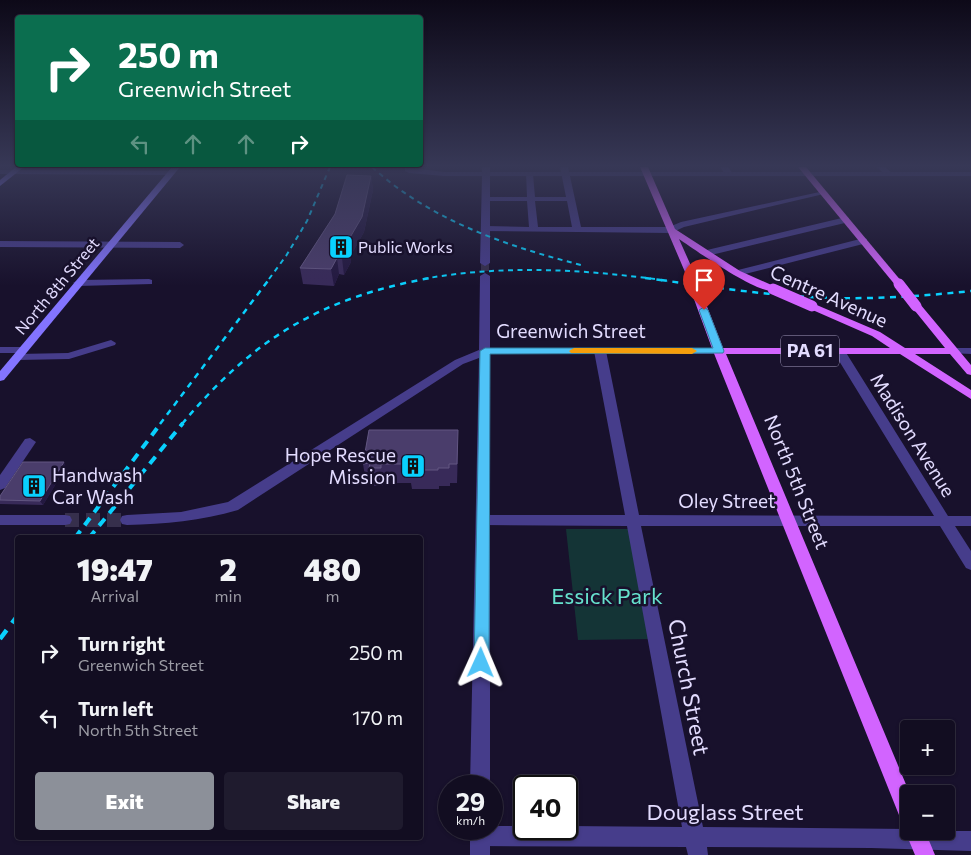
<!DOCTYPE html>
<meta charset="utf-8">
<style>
:root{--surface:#120d21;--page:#1f1b2e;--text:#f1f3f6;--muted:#9c9ca5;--line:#312d3f;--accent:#8c9099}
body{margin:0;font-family:Commissioner,sans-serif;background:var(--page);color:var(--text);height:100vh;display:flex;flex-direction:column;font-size:19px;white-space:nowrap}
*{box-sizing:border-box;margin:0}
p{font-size:16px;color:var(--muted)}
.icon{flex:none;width:28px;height:28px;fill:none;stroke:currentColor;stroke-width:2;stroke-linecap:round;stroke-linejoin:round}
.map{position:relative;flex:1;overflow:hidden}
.drawer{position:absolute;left:15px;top:535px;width:408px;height:305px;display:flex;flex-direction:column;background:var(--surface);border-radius:5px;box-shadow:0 1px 4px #0004,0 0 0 1px var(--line)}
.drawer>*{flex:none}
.guide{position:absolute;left:15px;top:15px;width:408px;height:152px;border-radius:5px;box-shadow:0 1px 4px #0004,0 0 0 1px var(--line);background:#0b6e4f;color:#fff;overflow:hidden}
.buttons{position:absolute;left:900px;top:720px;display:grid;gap:10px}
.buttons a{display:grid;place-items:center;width:55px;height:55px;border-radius:5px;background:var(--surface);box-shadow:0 1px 4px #0004,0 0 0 1px var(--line);font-size:25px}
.speed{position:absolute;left:438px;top:775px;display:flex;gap:10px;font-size:25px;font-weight:700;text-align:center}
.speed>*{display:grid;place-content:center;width:65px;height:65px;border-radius:50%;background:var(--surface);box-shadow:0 1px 4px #0004,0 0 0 1px var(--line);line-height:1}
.speed small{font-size:12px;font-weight:400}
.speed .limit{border:2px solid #111;border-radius:8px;background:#fff;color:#111}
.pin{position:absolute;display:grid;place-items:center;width:42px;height:42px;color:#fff;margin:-51px -21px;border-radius:50% 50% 50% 0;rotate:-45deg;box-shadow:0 0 5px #0007}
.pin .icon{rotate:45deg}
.me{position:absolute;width:55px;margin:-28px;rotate:1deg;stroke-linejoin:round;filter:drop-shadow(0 0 4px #0008)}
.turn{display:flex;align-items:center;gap:18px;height:105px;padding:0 20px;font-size:22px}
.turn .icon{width:65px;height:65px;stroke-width:2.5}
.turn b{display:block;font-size:35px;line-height:42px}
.lanes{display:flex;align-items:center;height:48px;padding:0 20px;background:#0003;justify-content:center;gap:25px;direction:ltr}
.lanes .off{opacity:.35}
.eta{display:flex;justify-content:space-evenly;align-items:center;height:85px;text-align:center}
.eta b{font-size:30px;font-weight:800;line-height:35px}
.action{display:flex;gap:10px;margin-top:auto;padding:10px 20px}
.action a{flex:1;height:58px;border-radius:5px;background:var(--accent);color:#fff;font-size:20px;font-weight:800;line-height:58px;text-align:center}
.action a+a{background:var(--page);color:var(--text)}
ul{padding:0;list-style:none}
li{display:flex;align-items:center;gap:15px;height:65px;padding:0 20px}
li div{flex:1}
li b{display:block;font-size:19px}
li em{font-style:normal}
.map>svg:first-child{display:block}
.green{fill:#143436}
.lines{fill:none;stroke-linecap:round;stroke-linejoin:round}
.tertiary-tunnel-far1{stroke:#362f4c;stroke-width:8;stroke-dasharray:8 4.5;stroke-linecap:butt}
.tertiary-tunnel{stroke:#362f4c;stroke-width:14;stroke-dasharray:14 7;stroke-linecap:butt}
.minor{fill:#463d8b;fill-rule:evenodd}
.tertiary{fill:#463d8b;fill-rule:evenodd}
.secondary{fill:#8374ff;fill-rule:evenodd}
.primary{fill:#d264ff;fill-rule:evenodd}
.rail-far3{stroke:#09d1fe;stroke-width:2;stroke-dasharray:5 4.5;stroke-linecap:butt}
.rail-far2{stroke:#09d1fe;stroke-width:2.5;stroke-dasharray:6 5.5;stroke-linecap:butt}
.rail-far1{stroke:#09d1fe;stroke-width:4;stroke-dasharray:9 7;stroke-linecap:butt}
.rail{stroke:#09d1fe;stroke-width:4.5;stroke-dasharray:11 9;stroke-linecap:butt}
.primary-bridge-far1{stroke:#d264ff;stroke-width:8}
.primary-bridge{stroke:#d264ff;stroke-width:11}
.wall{fill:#382a59}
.shaded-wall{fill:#231840}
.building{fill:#4a3d6b;stroke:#625682}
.route{fill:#4fc3f7;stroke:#337fa1}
.slow{fill:#f59e0b}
.labels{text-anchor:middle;stroke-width:5;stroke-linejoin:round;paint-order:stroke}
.far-poi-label{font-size:16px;fill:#e3dcff;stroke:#18112c;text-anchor:start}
.far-street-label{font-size:16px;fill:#e3dcff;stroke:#18112c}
.shield{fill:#18112c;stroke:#a69fc0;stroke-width:1}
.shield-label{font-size:18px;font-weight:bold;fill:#e3dcff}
.street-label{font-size:19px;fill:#e3dcff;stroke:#18112c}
.poi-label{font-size:19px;fill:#e3dcff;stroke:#18112c;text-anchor:end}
.near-park-label{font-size:22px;fill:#66e1cd;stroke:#18112c}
.near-street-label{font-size:22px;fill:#e3dcff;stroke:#18112c}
</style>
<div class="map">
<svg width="971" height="855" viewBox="0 0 971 855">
<rect width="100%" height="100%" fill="#18112c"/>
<path class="green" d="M566,529H629L651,639L578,640Z"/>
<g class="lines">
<path class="tertiary-tunnel-far1" d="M485,263V276"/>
<path class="tertiary-tunnel" d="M65,520H127"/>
<g class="minor">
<path d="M405,167L444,172L448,174L444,176L409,173L405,171Z"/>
<path d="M560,167H568L581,227H669L681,222L824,191L828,193L684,227L671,233L483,231L482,229L486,226L529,227L527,201H486L482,199L486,197H527L526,172L533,174L535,197H566ZM535,201H567L572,227H538Z"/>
<path d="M720,167H728L733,174L726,176Z"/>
<path d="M877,167H885L893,174L886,176Z"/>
<path d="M0,170L171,171L175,173L171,175L0,174Z"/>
<path d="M846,217L849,218V222L707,256L702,253L707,250Z"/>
<path d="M864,238L867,239V243L737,276L732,273L734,271Z"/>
<path d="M0,241L180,242L184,245L180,248L0,247Z"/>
<path d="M149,279L152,280V284L78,286L73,283L78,280Z"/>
<path d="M111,340L116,343L115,345L69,359L18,360L12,357L18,354L68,353Z"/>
<path d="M0,347H23L28,350L23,353H0Z"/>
<path d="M600,348L606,351L639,515L934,516L833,351L839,348L845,351L948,516H971V526H955L971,551V570L966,568L940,526H641L703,827L909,829V831H971V851L871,848L707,847L708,855H688L686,847L480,846L473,843L470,836L473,829H491V826H524V829H566V826L682,827L627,526L483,525L478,524L476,520L478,516L483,515H625L594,351Z"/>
<path d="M954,348H971V354L950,353L948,351L950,349Z"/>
<path d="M30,438L36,442L5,488L0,490V475L25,439Z"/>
</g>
<g class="tertiary">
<path d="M482,167H490V172H971V176H490V263L485,266L480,263L482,176H444L440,174L444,172H482Z"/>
<path d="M485,273L490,276V348H719L725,351L719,354H490V786H470L479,358L463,364L238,510C201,521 165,524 127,525L122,524L120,520L122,516L127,515L181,512L228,502L455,360L479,350L480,276Z"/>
<path d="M0,515H65L70,516L72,520L70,524L65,525H0Z"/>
<rect x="470" y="829" width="20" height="26"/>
</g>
<g class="secondary">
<path d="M16,167H24L0,186V180Z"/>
<path d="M172,167H180L4,380L0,381V371Z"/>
</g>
<g class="primary">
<path d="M640,167H648L675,229L740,271L776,287V291C758,295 697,251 679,239L696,277L694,279H688Z"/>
<path d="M798,167H806L902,282V286H896Z"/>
<path d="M696,288L701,291L723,348H890L872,336L808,308V304L812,303L880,332L905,348H945L911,306L916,303L920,304L971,365V375L967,374L950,354H915L971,390V399L900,354H726L910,794L909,831H925L935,855H915L905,831L908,824L902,822L899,815L713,351L691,291Z"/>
</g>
<g class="rail-far3">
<path d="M372,167C431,221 509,247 585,266"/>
<path d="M269,279L286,256L307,221L330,167"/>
<path d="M423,279C500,265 577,269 655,279"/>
</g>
<g class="rail-far2">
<path d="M645,278L668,281"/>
<path d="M661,280C717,288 774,296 831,298C878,299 925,296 971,291"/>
<path d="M160,424L270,278"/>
<path d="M182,424C253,339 320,298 430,278"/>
</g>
<g class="rail-far1">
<path d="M75,538L161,423"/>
<path d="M89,538L183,423"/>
</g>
<path class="rail" d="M0,639L18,615"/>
<path class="primary-bridge-far1" d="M691,277L692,279"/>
<g class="primary-bridge">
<path d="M691,278L696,291"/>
<path d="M899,284L916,306"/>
<path d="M773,289L812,306"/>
</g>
</g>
<g class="wall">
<path d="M371,176L373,190L364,232L350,257L351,262L344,275L339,274L334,286L303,284L300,268L335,214Z"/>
<path d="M458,449L457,483H450V486H439V489H412L411,483H383V486H372L371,482H366L363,464Z"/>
<path d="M66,467L43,505L0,504V496Z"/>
</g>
<g class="shaded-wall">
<path d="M371,176L373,190L364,232L350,257L351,262L344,275L342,258L345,246Z"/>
<path d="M337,258L339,274L334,286L331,269Z"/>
<path d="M458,430V449L457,483V464Z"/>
<path d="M64,462L66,467L43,505L40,501Z"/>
</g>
<g class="building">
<path d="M347,175L371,176L362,217L345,246H349L342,258H337L331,269L300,268L335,214Z"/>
<path d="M369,430H458L457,464H449V468H438V470H410L411,464H381V468H369L370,463L363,464Z"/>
<path d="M23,462H64L40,501L0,500V496Z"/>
</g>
<linearGradient id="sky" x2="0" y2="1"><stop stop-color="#0d0918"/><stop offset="0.58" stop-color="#373856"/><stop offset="1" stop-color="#373856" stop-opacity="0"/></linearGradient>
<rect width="971" height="286" fill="url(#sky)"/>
<path class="route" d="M704,307L708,310L724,351L723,353L490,354L489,663L487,668L481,670L476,668L474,663L480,351L485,348H713L699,310Z"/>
<path class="slow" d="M574,348H692L697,351L692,354L571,353L569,351Z"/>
<defs>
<symbol id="building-square" viewBox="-11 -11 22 22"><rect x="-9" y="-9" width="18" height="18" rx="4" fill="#09d1fe" stroke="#18112c"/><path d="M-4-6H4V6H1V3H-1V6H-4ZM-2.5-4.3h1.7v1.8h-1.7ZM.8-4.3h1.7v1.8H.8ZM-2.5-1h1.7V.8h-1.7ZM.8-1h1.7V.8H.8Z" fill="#111"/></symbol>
</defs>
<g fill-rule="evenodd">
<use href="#building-square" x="327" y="233" width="28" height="28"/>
<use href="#building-square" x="399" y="452" width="28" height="28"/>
<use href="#building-square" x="20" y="472" width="28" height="28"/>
</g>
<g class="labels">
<g class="far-poi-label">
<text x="358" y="253">Public Works</text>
</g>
<g class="far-street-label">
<text transform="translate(57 286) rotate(-50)" y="6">North 8th Street</text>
</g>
<rect class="shield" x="781" y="335.5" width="58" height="31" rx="4"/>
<g class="shield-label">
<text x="810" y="357">PA 61</text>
</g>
<g class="street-label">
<text transform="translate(829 296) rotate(24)" y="7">Centre Avenue</text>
<text x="571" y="338">Greenwich Street</text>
<text transform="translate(913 435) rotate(58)" y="7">Madison Avenue</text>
<text transform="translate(797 482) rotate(68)" y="7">North 5th Street</text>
<text x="727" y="508">Oley Street</text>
</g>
<g class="poi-label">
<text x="396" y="462">Hope Rescue<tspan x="396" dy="22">Mission</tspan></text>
<text x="52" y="482" text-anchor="start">Handwash<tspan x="52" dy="22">Car Wash</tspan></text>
</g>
<g class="near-park-label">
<text x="607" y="604">Essick Park</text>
</g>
<g class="near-street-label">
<text transform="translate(689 687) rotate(79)" y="8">Church Street</text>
<text x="725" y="820">Douglass Street</text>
</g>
</g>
</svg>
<div class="buttons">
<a>+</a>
<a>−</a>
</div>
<div class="speed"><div>29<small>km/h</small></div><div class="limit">40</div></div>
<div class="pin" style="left:704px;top:310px;background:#d93025"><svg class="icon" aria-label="arrive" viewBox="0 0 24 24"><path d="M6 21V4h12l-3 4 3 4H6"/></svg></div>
<svg class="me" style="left:481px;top:663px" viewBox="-20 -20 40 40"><path d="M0-17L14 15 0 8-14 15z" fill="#4fc3f7" stroke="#fff" stroke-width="4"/></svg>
<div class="guide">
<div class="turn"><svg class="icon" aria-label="right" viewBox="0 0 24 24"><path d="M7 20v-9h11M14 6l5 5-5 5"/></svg><div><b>250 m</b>Greenwich Street</div></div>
<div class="lanes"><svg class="icon off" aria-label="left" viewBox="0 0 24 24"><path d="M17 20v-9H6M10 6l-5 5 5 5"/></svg><svg class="icon off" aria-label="ahead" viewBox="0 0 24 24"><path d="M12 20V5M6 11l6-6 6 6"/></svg><svg class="icon off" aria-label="ahead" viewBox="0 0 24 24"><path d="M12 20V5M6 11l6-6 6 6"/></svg><svg class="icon" aria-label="right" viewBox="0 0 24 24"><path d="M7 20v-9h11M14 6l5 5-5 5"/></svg></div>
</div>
<section class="drawer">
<div class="eta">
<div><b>19:47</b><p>Arrival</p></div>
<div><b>2</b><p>min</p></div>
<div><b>480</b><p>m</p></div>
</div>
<ul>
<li><svg class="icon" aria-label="right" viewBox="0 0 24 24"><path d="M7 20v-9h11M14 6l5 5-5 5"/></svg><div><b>Turn right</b><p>Greenwich Street</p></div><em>250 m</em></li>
<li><svg class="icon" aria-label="left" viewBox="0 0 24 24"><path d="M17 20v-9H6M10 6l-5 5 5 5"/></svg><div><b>Turn left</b><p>North 5th Street</p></div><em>170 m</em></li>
</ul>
<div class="action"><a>Exit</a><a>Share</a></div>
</section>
</div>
